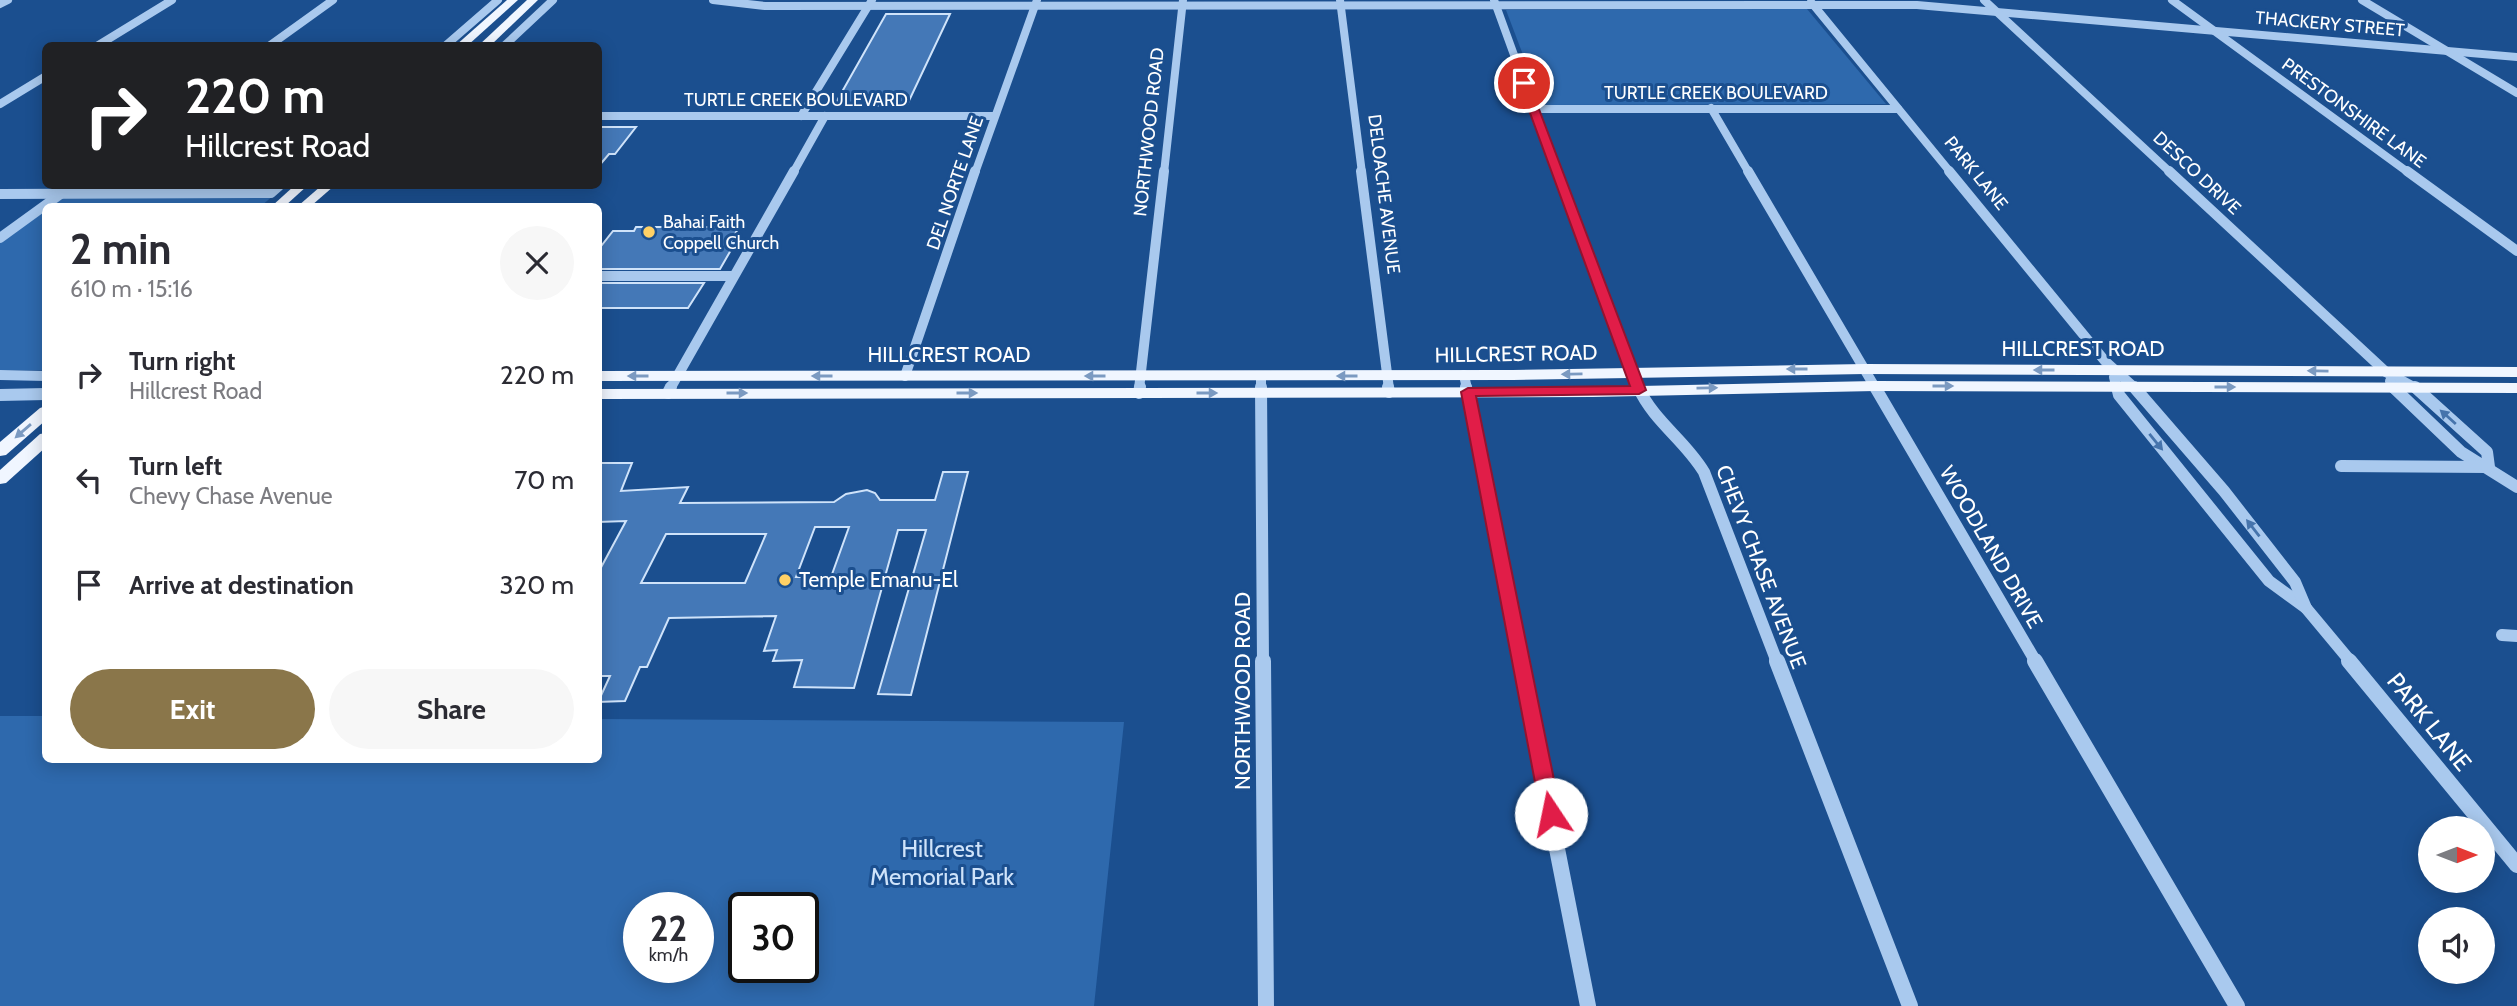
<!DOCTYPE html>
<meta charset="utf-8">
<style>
:root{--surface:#fff;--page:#f7f7f7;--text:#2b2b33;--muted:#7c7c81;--accent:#8a764a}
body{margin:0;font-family:Cabin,sans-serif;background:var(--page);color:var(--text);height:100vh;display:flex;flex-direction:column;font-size:26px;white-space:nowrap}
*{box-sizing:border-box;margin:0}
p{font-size:23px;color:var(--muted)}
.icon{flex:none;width:38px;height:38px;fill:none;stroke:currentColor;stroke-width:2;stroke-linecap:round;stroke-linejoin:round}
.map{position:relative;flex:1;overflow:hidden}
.sheet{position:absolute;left:42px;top:203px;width:560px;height:560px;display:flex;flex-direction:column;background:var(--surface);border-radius:10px;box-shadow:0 4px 18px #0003}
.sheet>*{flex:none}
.guide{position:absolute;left:42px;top:42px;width:560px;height:147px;border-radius:10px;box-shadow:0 4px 18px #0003;background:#202124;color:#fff;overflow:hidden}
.needle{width:46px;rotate:90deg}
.buttons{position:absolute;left:2418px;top:816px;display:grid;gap:14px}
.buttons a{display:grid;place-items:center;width:77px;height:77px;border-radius:50%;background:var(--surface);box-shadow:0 4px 18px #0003;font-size:35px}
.speed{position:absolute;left:623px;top:892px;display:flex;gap:14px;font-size:35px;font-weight:700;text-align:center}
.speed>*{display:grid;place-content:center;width:91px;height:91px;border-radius:50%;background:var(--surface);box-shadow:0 4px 18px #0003;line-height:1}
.speed small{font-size:18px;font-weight:400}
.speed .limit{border:4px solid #111;border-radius:10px;background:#fff;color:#111}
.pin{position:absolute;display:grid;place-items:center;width:60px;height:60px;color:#fff;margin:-30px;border:4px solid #fff;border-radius:50%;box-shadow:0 2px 7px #0007}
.me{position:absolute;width:77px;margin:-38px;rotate:349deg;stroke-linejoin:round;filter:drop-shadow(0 0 5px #0008)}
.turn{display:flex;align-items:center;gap:24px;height:147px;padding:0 28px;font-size:32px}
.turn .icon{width:91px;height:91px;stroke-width:2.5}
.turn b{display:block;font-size:49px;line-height:60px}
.round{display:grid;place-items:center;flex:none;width:74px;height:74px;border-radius:37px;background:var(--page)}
.head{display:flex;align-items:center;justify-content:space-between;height:119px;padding:0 28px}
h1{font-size:42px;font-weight:700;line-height:52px}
.action{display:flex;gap:14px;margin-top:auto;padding:14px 28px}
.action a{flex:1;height:80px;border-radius:42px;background:var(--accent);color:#fff;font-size:28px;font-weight:700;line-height:80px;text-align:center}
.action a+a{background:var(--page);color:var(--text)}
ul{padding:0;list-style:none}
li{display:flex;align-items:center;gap:21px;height:105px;padding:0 28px}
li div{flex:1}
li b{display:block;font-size:26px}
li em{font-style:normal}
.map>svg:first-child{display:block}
.green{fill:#2e69ad;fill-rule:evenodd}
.building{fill:#4478b7;stroke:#cfe3fa;stroke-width:2;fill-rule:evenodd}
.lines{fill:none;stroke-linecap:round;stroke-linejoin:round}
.minor-far3{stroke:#a9c9ee;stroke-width:8}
.minor-far2{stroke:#a9c9ee;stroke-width:10}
.minor-far1{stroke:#a9c9ee;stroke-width:12}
.minor{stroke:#a9c9ee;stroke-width:16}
.major{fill:#f0f6ff;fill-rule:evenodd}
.oneway{fill:#7b9ac1}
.oneway2{fill:#4674ac}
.route{fill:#e11d48;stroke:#92132f;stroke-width:2}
.poi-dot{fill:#ffd166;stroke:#1b4f8f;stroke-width:2.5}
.labels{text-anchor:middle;stroke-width:6;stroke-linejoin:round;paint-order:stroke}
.far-street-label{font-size:18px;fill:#fff;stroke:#1b4f8f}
.far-poi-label{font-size:18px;fill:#fff;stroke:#1b4f8f;text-anchor:start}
.street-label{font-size:21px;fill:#fff;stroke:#1b4f8f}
.poi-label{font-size:21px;fill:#fff;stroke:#1b4f8f;text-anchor:start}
.near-street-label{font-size:24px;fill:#fff;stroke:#1b4f8f}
.near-park-label{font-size:24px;fill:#cfe3fa;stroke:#1b4f8f}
</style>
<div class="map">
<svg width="2517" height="1006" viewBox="0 0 2517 1006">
<rect width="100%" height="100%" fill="#1b4f8f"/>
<g class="green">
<path d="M1807,9L1886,104L1542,105L1506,10Z"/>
<path d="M274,195L261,206H51L66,196Z"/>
<path d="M45,211V370H0V243Z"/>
<path d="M0,716H45L46,760H598L599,719L1124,722L1094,1006H0ZM639,908H698V968H639ZM744,908H803V968H744Z"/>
</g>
<g class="building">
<path d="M886,14H950L907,105L834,106Z"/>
<path d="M598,127H636L615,154H609L598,167Z"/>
<path d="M636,227H739L730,243H735L720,269H598V250L613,231H634Z"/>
<path d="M598,283H704L688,308H598Z"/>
<path d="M598,463H632L621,491L688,487L680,503L834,502L846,494L867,490L875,493L880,500H935L943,472H968L911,695L878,694L926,530H898L854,688L794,687L802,660L773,661L777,650L764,651L776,616L669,618L647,667H640L625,701L598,702L610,676H598V573L626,521L598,522ZM815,527H849L831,577H796ZM666,534H766L745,583H641Z"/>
</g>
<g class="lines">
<g class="minor-far3">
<path d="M713,0L765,6L1917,5L2517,57"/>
<path d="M1340,0L1362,173"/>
<path d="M1494,0L1557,173"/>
<path d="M1984,0L2171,173"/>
<path d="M2172,0L2409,173"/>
<path d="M2362,0L2517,93"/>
<path d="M1811,2L1951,173"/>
<path d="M0,4L8,0"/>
<path d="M97,46L172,0"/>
<path d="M269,46L333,0"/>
<path d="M445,46L498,0"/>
<path d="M504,46L553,0"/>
<path d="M0,104L46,76"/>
<path d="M1711,108L1749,173"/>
<path d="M1534,109H1898"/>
<path d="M598,116H994"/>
<path d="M801,116L872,0"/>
<path d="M793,173L825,116"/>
<path d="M975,173L1037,0"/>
<path d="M1164,173L1183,0"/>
</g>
<g class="minor-far2">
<path d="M1361,171L1389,389"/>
<path d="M1557,171L1639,389"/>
<path d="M1748,171L1876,389"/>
<path d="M1949,171L2105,361L2136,389"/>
<path d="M2169,171L2386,372L2417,389"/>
<path d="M2407,171L2517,251"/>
<path d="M0,194L271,193L279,186"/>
<path d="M0,238L62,193"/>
<path d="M598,276H733"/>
<path d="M0,375L46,376"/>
<path d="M1464,375L1467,389"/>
<path d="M905,376L975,171"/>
<path d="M1261,376V389"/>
<path d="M2114,377L2117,389"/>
<path d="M2390,381L2394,389"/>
<path d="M670,389L794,171"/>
<path d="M1139,389L1164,171"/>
</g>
<g class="minor-far1">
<path d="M1261,387L1263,662"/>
<path d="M1388,387L1389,392"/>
<path d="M1466,387L1520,662"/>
<path d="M1638,387C1655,423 1684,439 1704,472L1777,662"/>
<path d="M1875,387L2036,662"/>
<path d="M2117,387L2119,395L2269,581L2306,608L2351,662"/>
<path d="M2134,387L2224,491L2295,582L2306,608"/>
<path d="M2393,387L2461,452L2517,487"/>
<path d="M2415,387L2487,452L2489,467"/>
<path d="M668,393L671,387"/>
<path d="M1139,393L1140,387"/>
<path d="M0,395L46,394"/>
<path d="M2341,466L2488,467"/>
<path d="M2502,635L2517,636"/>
</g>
<g class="minor">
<path d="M1263,661L1266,1006"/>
<path d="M1520,661L1588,1006"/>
<path d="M1777,661L1910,1006"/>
<path d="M2035,661L2237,1006"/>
<path d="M2349,661L2517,865"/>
</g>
<g class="major">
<path d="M507,0H518L467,46H455Z"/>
<path d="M527,0H538L490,46H478Z"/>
<path d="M294,186H307L285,206H272Z"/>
<path d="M321,186H334L311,206H298Z"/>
<path d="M1865,364L2517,367V377L1865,374L1513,380L598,381V371L1513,370Z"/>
<path d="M1875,381L2517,383V393L1875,391L1593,397L598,399V389L1593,387Z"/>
<path d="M46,406V420L6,455L0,456V442L40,408Z"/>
<path d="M46,433V447L6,483L0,484V470L40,434Z"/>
</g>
</g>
<defs><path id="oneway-solid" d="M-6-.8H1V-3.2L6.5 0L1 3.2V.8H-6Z" transform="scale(1.75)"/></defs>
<g class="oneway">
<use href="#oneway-solid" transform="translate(1797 369) rotate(180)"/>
<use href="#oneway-solid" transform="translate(2044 370) rotate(-180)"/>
<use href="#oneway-solid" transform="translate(2318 371) rotate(-179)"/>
<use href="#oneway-solid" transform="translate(1572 374) rotate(179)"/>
<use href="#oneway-solid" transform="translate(638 376) rotate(180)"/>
<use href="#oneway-solid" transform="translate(822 376) rotate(180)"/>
<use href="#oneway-solid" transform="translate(1095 376) rotate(180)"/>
<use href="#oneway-solid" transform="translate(1347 376) rotate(180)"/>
<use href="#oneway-solid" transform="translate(1943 386)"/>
<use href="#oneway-solid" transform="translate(2225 387)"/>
<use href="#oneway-solid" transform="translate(1707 388) rotate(-1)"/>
<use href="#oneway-solid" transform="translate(737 393)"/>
<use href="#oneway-solid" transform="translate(967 393)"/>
<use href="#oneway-solid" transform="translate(1207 393)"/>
<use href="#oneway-solid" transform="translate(23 431) rotate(139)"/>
</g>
<g class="oneway2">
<use href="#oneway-solid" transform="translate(2448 417) rotate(-138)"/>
<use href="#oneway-solid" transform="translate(2156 442) rotate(51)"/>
<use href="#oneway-solid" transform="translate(2253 528) rotate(-128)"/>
</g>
<path class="route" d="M1520,81L1529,83L1646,390L1639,394L1476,396L1561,814L1558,820L1551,822L1544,820L1541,814L1461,392L1468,388L1630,386L1519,83Z"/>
<g class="poi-dot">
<circle cx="649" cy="232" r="7"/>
<circle cx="785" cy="580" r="7"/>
</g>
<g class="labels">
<g class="far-street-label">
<text transform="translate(2330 24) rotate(5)" y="6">THACKERY STREET</text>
<text x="1716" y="99">TURTLE CREEK BOULEVARD</text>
<text x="796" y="106">TURTLE CREEK BOULEVARD</text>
<text transform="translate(2354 113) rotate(36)" y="6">PRESTONSHIRE LANE</text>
<text transform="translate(1149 132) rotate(-84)" y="6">NORTHWOOD ROAD</text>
<text transform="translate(1976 173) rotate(51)" y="6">PARK LANE</text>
<text transform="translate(2197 173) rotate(43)" y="6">DESCO DRIVE</text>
<text transform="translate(955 183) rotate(-71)" y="6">DEL NORTE LANE</text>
<text transform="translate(1384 194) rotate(83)" y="6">DELOACHE AVENUE</text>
</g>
<g class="far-poi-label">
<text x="663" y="228">Bahai Faith<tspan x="663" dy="21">Coppell Church</tspan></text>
</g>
<g class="street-label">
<text x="2083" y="356">HILLCREST ROAD</text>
<text transform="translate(1516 354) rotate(-1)" y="7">HILLCREST ROAD</text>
<text x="949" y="362">HILLCREST ROAD</text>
<text transform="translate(1991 547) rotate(60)" y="7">WOODLAND DRIVE</text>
<text transform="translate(1761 567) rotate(69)" y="7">CHEVY CHASE AVENUE</text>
<text transform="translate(1243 691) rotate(-90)" y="7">NORTHWOOD ROAD</text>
</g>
<g class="poi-label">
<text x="799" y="587">Temple Emanu-El</text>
</g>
<g class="near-street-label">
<text transform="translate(2429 722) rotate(51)" y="8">PARK LANE</text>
</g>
<g class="near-park-label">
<text x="942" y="857">Hillcrest<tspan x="942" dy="28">Memorial Park</tspan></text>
</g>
</g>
</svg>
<div class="buttons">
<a><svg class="needle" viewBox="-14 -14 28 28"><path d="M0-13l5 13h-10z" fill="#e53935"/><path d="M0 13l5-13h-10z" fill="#7c7c81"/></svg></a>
<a><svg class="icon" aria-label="sound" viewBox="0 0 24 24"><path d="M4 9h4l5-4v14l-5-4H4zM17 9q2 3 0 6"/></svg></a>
</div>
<div class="speed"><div>22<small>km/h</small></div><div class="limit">30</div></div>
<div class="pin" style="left:1524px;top:83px;background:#d93025"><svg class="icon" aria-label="arrive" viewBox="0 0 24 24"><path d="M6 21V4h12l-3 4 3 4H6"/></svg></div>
<svg class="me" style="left:1551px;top:814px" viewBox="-20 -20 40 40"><circle r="19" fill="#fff"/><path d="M0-13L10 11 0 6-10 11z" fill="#e11d48"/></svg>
<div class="guide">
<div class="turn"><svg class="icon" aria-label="right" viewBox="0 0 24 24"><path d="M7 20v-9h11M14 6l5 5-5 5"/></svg><div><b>220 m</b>Hillcrest Road</div></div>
</div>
<section class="sheet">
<div class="head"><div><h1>2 min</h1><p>610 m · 15:16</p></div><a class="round"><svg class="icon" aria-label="close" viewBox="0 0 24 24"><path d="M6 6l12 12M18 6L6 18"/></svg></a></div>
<ul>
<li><svg class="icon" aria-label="right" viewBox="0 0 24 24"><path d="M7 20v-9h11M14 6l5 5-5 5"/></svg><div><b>Turn right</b><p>Hillcrest Road</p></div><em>220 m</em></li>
<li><svg class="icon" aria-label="left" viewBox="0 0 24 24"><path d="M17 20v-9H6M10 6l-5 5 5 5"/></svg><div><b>Turn left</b><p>Chevy Chase Avenue</p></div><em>70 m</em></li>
<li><svg class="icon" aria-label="arrive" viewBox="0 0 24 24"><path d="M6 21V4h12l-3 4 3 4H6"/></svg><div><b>Arrive at destination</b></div><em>320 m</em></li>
</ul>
<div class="action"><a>Exit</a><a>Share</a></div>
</section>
</div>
